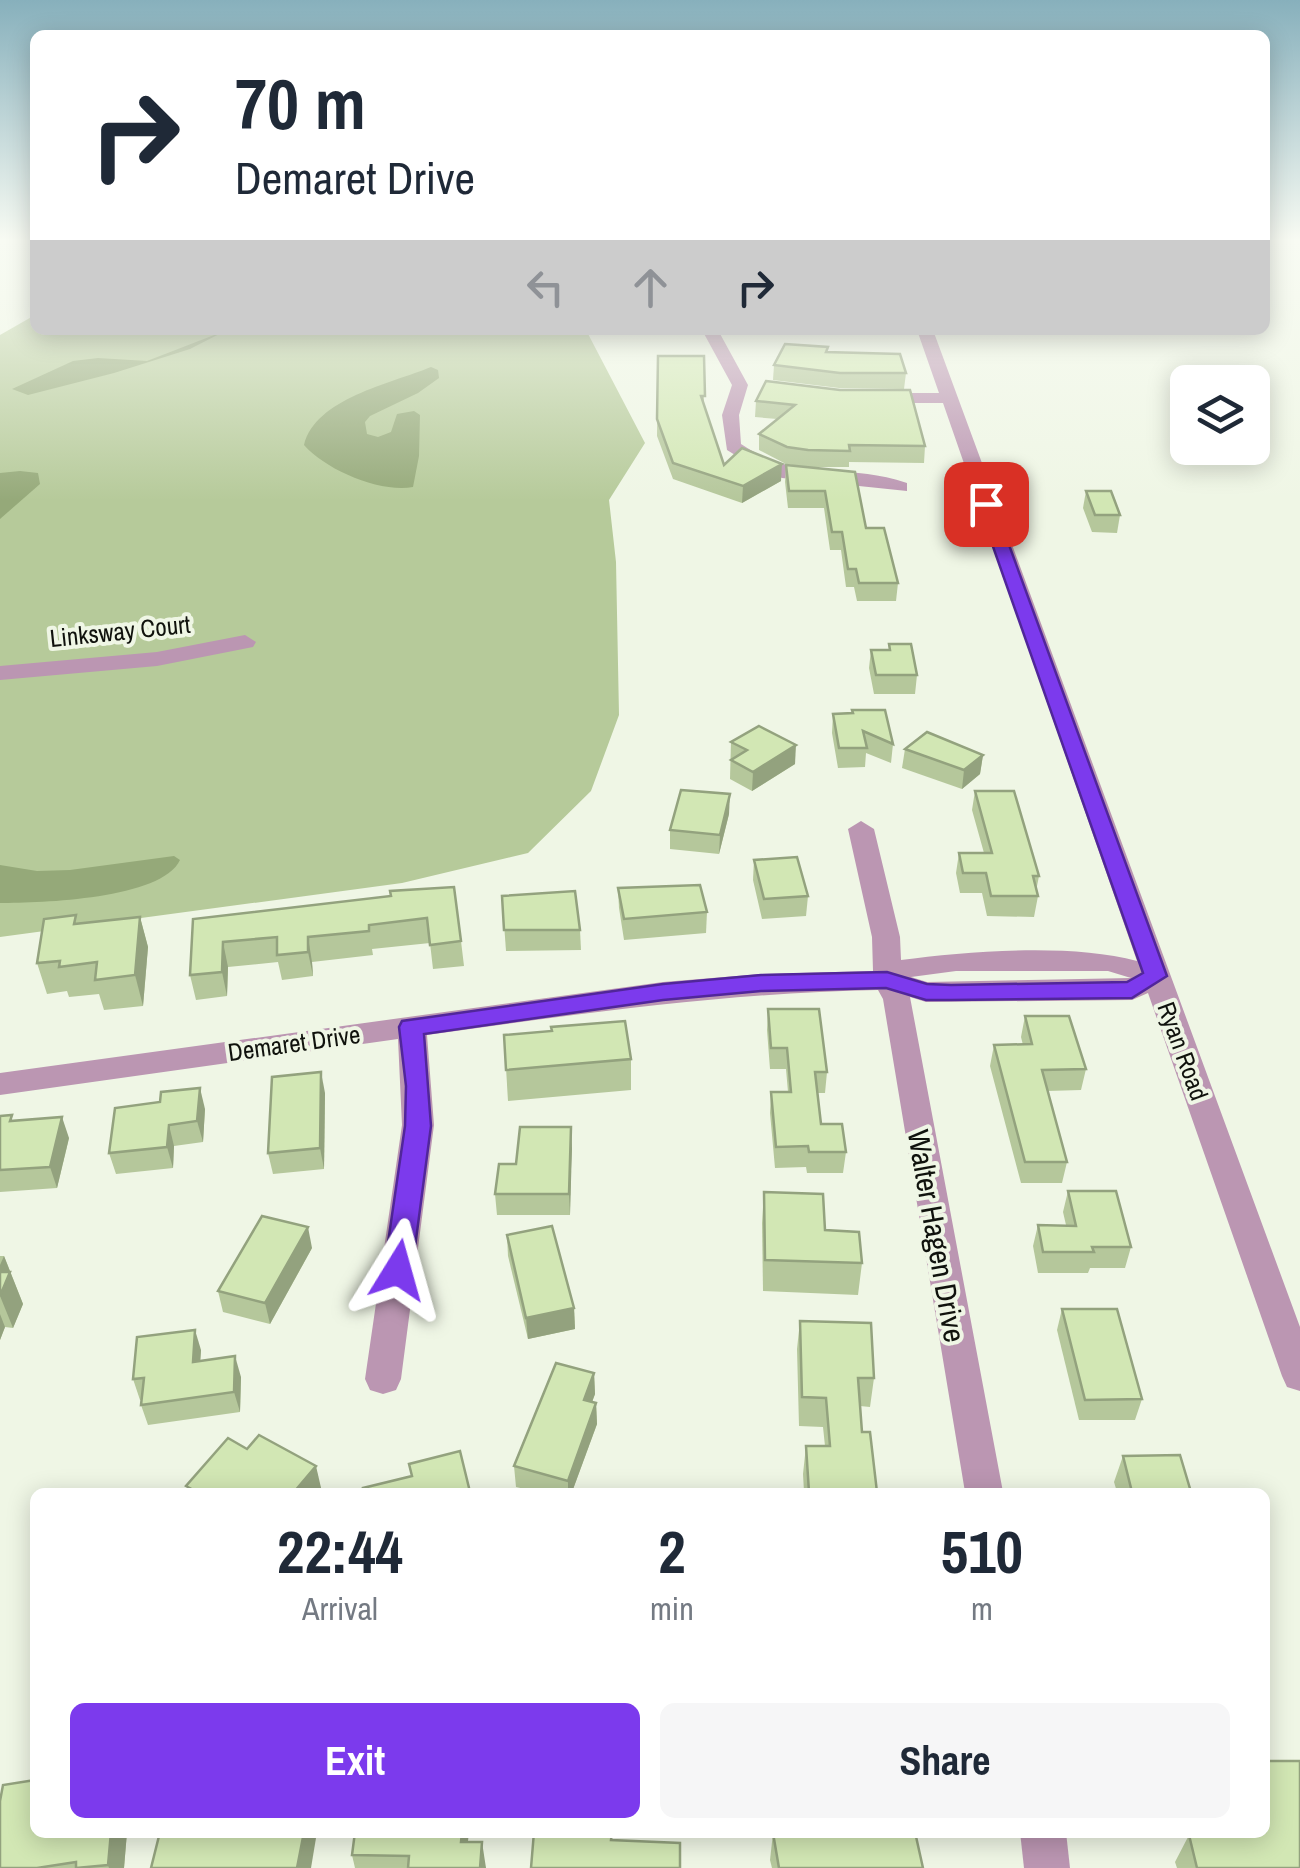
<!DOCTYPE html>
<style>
:root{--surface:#fff;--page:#f6f6f7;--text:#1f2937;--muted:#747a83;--accent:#7c3aed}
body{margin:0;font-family:"Archivo Narrow",sans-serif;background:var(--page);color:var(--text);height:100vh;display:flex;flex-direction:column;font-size:38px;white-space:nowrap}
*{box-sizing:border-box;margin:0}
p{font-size:32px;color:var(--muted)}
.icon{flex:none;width:55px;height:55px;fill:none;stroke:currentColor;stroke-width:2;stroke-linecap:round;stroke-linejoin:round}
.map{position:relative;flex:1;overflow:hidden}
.drawer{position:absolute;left:30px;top:1488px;width:1240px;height:350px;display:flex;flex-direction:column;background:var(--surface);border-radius:15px;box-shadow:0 5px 25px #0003}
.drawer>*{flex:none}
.guide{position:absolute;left:30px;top:30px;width:1240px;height:305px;border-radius:15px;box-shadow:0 5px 25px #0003;background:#fff;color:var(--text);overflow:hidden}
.fabs{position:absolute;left:1170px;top:365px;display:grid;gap:20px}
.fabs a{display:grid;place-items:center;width:100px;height:100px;border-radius:15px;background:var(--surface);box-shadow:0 5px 25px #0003;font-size:50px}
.pin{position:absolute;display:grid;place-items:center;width:85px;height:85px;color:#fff;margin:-42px;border-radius:20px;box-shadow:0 5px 15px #0006}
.me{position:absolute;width:110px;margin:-55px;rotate:8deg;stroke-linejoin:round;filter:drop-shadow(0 0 8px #0008)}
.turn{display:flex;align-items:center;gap:35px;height:210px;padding:0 40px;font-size:45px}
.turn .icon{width:130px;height:130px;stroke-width:2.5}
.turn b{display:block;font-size:70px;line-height:85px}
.lanes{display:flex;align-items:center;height:95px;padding:0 40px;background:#0003;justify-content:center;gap:50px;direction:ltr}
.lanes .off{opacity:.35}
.eta{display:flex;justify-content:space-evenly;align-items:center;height:170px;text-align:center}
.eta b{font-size:60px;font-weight:800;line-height:70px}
.cta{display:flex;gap:20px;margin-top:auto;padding:20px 40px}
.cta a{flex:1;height:115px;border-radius:15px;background:var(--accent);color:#fff;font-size:40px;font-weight:800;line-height:115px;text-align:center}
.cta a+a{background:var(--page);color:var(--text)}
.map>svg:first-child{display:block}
.green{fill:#b6ca9a}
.water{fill:#95a979}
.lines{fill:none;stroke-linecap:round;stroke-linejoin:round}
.minor{fill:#bb96b2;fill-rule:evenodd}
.wall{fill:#b5c79b}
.shaded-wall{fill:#93a27e}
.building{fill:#d2e7b4;stroke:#93a27e;stroke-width:2.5}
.route{fill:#7c3aed;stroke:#51269a;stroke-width:2.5}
.labels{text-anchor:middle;stroke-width:8;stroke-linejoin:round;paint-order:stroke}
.street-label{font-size:25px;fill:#10120d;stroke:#eff6e5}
.near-street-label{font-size:30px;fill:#10120d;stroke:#eff6e5}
</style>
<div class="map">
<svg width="1300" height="1868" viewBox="0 0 1300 1868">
<rect width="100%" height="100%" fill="#eff6e5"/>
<path class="green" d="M35,315V330H586L645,443L609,500L616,562L619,715L591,791L528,853L402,883L0,937V335Z"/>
<g class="water">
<path d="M227,330L190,349L114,373L28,395L12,389L73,361L98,358L147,361Z"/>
<path d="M431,367L438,370L439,378L418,393L370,416L365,422L367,434L378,437L391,432L397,414L414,411L420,415L419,456L413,487C380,493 326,470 304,445C316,398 390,384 431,367Z"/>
<path d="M20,471L38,473L40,484L0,519V473Z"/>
<path d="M174,856L180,860C162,899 41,903 0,903V865L37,871L70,870Z"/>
</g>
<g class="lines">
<g class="minor">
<path d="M702,330H718L748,385L739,415L741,444C803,485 843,461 907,483V491L782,478L756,468L727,450L722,415L732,385Z"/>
<path d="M917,330H933L1300,1327V1391L1287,1387L1282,1376L1148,993L1132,1000L926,1002L910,997L1003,1492H965L883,999L878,990C725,993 577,1014 427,1035L434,1125L401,1379L396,1390L383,1394L370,1390L365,1379L402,1125L398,1039L0,1095V1073L663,982L761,974L873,971L872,937L848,829L861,821L874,829L900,937L901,960C969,951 1071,943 1137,961L943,403H876L868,398L876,393H939ZM956,971H1108L1131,978L927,982L911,977Z"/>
<path d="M245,635L256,642L253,647L157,666L0,680V666L157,652Z"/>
<path d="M1020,1832H1066L1070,1868H1024Z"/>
</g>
</g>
<g class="wall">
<path d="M827,352L906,373L904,389L839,388L773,380L774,365Z"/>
<path d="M658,356H704V406L724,465L781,481L742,503L673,479L657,436Z"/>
<path d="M766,381L925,446L924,463L849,462V467H806L786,464L759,450V434L777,419L755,417L756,401Z"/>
<path d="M786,465L855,472L866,528L898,583L896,601H857L854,587H846L841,550H830L824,508H788L785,482Z"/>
<path d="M1086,491L1120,515L1117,533L1092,532L1083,508Z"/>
<path d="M889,644L917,675L915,694H874L869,668L871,650H889Z"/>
<path d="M852,710L893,744L891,763L866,753L865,767L838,768L832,733L833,714H852Z"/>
<path d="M731,742L795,764L752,791L730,779Z"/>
<path d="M905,749L983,755L980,774L962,789L902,768Z"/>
<path d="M975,791L1039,876L1036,891L1038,896L1034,917L987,916L982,893H960L956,873L959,853H984L972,810Z"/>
<path d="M729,814L719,854L670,849V830Z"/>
<path d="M754,860L808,896L806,916L762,919L753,880Z"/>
<path d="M618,888L707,912L706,933L624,940L619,908Z"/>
<path d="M391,896L461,941L464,966L433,969L430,943L372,949L373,955L312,962L313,976L282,980L278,962L228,967L227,996L196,1000L190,975L193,919Z"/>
<path d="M502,896L580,930L581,950L506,951Z"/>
<path d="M140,917L148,947L143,1006L104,1010L99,994L69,997L67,991L47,994L37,963L78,924Z"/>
<path d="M768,1009L827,1072L825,1093H817L821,1124L846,1152L843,1173H807L806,1167L775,1168L770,1113L771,1092H788L786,1069H770L767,1030Z"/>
<path d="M1025,1016L1086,1069L1081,1090L1047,1091L1067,1162L1062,1183H1021L990,1066L994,1045H1023L1021,1037Z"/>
<path d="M552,1031L631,1059V1090L508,1101L504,1035Z"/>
<path d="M325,1093L324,1169L273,1174L268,1153Z"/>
<path d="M205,1109L203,1142L174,1146L173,1168L116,1174L109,1153Z"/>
<path d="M0,1116L69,1138L57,1188L0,1192Z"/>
<path d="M571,1127L570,1215H497L495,1194L516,1164Z"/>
<path d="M1068,1191L1131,1247L1125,1268H1090L1088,1273H1038L1033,1246L1038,1225H1066L1063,1212Z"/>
<path d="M764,1192L825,1230L862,1263L858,1295L763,1291L762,1223Z"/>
<path d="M507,1235L574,1308L575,1329L528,1339L508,1256Z"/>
<path d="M312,1248L270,1324L223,1312L218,1291Z"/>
<path d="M0,1256H4L23,1304L13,1328L5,1327L0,1340Z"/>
<path d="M1062,1309L1142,1399L1135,1420H1079L1057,1330Z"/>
<path d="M800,1321L874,1378L870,1407L860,1406L862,1432L877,1492H804L803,1474L806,1446H825L823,1427L799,1426L797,1349Z"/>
<path d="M201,1350L200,1361L241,1377L240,1412L148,1425L141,1405L142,1400H140L133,1379Z"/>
<path d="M594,1373L595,1394L592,1402L596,1403L597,1424L572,1492H537L516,1487L514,1466Z"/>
<path d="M1123,1456L1191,1492H1117L1114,1482Z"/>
<path d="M35,1832H127L124,1868H0Z"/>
<path d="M1239,1832H1265L1300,1868H1177L1175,1862L1189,1835H1239Z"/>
<path d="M773,1833L923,1868H772L770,1860Z"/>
<path d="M468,1842L486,1868H355L352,1855Z"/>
</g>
<g class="shaded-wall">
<path d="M782,464L781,481L742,503L743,486Z"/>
<path d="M796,745L795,764L752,791L753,772Z"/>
<path d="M983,755L980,774L962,789L964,770Z"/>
<path d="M730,794L729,814L719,854L720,835Z"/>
<path d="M140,917L148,947L143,1006L135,975Z"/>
<path d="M308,937L312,962L313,976L308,952Z"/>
<path d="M223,942L228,967L227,996L222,972Z"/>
<path d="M321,1072L325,1093L324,1169L320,1148Z"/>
<path d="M200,1088L205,1109L203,1142L197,1121Z"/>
<path d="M62,1117L69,1138L57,1188L50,1167Z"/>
<path d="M169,1125L174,1146L173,1168L167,1147Z"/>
<path d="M571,1127L572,1148L570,1215L569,1194Z"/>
<path d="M308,1227L312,1248L270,1324L265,1303Z"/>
<path d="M4,1256L23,1304L13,1328L0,1296V1265Z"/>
<path d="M574,1308L575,1329L528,1339L526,1318Z"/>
<path d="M0,1314L5,1327L0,1340Z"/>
<path d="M195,1330L201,1350L199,1383L193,1362Z"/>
<path d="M235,1356L241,1377L240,1412L234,1392Z"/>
<path d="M594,1373L595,1394L585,1421L584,1400Z"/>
<path d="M596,1403L597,1424L572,1492H568V1481Z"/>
<path d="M316,1466L322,1492H294Z"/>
<path d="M111,1832H127L124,1868H109L108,1865Z"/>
<path d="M304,1832H317L311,1868H297Z"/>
<path d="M462,1832H469L465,1868L461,1842Z"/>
<path d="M482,1842L486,1868H480Z"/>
</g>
<g class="building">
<path d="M785,344L828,347L826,352L900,354L906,373H840L774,365Z"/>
<path d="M658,356H704L705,396H701L724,465L742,448L782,464L743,486L673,463L657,419Z"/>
<path d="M766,381L840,390H910L925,446L849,445L850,451L808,450L787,447L759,434L795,405L756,401Z"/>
<path d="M786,465L855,472L866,528H884L898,583H859L856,569H848L842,532H832L825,491H789Z"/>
<path d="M1086,491H1111L1120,515H1095Z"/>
<path d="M889,644H911L917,675H876L871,650H890Z"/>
<path d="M852,710H885L893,744L863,731L867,748H839L833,714L853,713Z"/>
<path d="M759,726L796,745L753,772L731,760L747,750L731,742Z"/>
<path d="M927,732L983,755L964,770L905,749Z"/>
<path d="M681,790L730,794L720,835L670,830Z"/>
<path d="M975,791H1014L1039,876H1033L1038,896H991L986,873H963L959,853H992Z"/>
<path d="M797,857L808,896L764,899L754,860Z"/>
<path d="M700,885L707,912L624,919L618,888Z"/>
<path d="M454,887L461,941L430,945L427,918L369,925V931L308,937V952L277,955V937L223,942L222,972L190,975L193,919L391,896L390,891Z"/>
<path d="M575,891L580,930H504L502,896Z"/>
<path d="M76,915L74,924L140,917L135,975L95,980L97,962L59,967L60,961L37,963L44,919Z"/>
<path d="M768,1009H819L827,1072H815L821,1124H842L846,1152H809L808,1146L776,1147L771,1092H791L787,1048H771Z"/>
<path d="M1025,1016H1069L1086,1069L1042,1070L1067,1162H1025L994,1045L1032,1044Z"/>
<path d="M625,1021L631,1059L506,1070L504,1035L552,1031L551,1027Z"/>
<path d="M321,1072L320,1148L268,1153L272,1077Z"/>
<path d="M200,1088L197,1121L169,1125L167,1147L109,1153L115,1108L160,1102L161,1092Z"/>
<path d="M12,1115L10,1121L62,1117L50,1167L0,1170V1116Z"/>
<path d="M520,1127H571L569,1194H495L499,1164H516Z"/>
<path d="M1068,1191H1116L1131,1247H1092L1094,1252H1043L1038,1225L1076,1226Z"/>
<path d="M764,1192L823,1194L825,1230L859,1232L862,1263L765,1260Z"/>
<path d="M262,1216L308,1227L265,1303L218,1291Z"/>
<path d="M552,1226L574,1308L526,1318L507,1235Z"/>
<path d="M0,1272H10L0,1296Z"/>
<path d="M1062,1309H1117L1142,1399L1085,1400Z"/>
<path d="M800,1321L871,1323L874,1378H858L862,1432H870L877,1492H809L806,1446H830L826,1398L802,1397Z"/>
<path d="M195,1330L193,1362L235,1356L234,1392L141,1405L144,1378L133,1379L137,1337Z"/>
<path d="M556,1363L594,1373L584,1400L596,1403L568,1481L514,1466Z"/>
<path d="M259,1435L316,1466L294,1492H197L186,1486L228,1438L247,1449Z"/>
<path d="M460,1451L470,1492H364L363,1488L412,1476L409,1464Z"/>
<path d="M1180,1455L1191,1492H1132L1123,1456Z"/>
<path d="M1265,1761H1300V1868H1197L1189,1835L1262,1834L1261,1832H1265Z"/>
<path d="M35,1780V1832H111L108,1865L76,1868V1862L37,1868H0V1801L3,1785Z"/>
<path d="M160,1832H304L297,1868H151Z"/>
<path d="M355,1832H462L461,1842H482L480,1868H408L409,1856L352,1855Z"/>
<path d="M534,1832H612L611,1840L680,1843V1868H531Z"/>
<path d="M778,1832H915L923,1868H779L773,1833Z"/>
</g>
<linearGradient id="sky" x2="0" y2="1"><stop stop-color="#87b0bc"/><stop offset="0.48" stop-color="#f8fbf3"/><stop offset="1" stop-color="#f8fbf3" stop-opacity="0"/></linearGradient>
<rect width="1300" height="501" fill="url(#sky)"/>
<path class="route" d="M981,500L994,504L1167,976L1132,998L951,1000H926L886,988L761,991L663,1000L424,1034L431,1126L412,1270L408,1278L398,1282L388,1278L384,1270L405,1126L406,1086L399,1027L402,1021L663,984L761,975L887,972L927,984L951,985L1127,982L1143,973L978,504Z"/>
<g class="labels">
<g class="street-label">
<text transform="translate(120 631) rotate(-6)" y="9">Linksway Court</text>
<text transform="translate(294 1043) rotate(-8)" y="9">Demaret Drive</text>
<text transform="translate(1183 1051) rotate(70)" y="9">Ryan Road</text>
</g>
<g class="near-street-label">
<text transform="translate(936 1236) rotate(80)" y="10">Walter Hagen Drive</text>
</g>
</g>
</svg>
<div class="fabs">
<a><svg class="icon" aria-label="layers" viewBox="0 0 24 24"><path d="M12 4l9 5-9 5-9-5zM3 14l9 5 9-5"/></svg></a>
</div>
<div class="pin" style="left:986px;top:504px;background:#d93025"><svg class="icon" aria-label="arrive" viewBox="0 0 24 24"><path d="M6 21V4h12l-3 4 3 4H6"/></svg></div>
<svg class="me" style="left:398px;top:1270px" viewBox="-20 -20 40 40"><path d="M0-17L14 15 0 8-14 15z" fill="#7c3aed" stroke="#fff" stroke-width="4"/></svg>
<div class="guide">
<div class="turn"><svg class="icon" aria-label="right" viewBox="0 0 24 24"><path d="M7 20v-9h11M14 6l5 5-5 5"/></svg><div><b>70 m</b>Demaret Drive</div></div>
<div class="lanes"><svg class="icon off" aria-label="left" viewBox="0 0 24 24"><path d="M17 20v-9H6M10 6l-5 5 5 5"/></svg><svg class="icon off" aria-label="ahead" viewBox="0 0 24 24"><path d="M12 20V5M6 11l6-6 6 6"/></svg><svg class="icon" aria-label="right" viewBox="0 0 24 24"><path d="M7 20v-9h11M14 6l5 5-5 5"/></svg></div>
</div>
<section class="drawer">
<div class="eta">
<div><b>22:44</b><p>Arrival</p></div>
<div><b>2</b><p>min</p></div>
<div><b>510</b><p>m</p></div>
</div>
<div class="cta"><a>Exit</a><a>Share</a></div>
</section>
</div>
